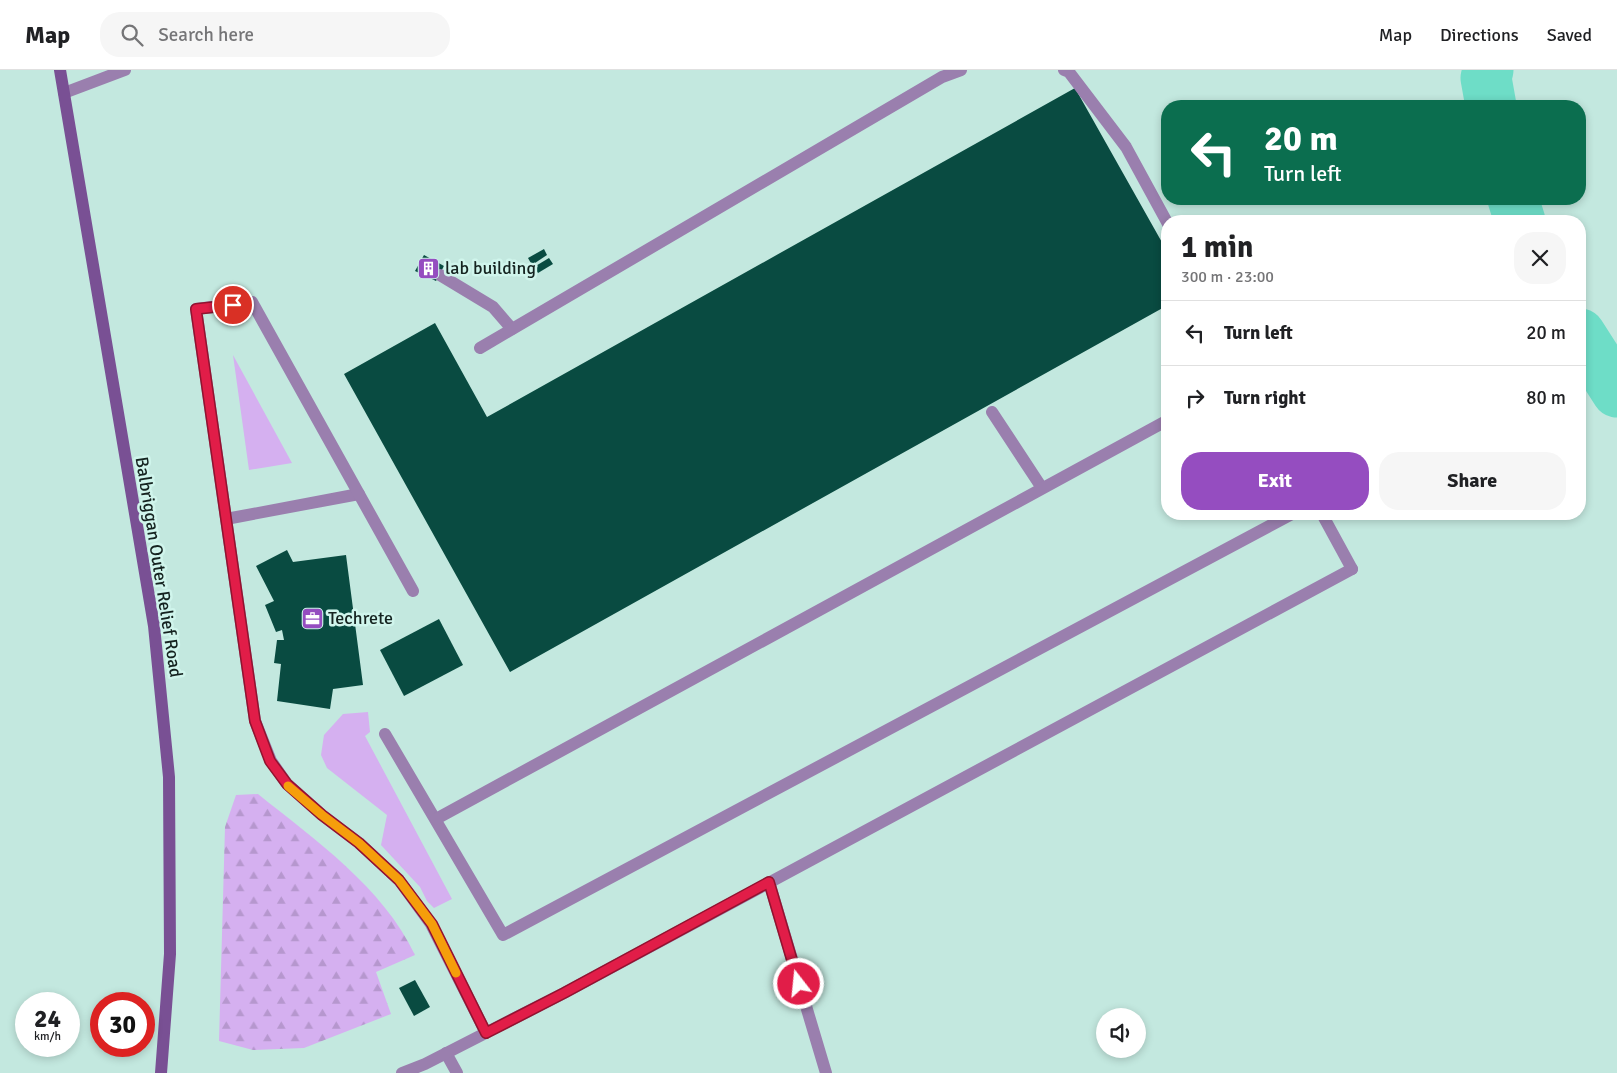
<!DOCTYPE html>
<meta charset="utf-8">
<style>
:root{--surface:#fff;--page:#f6f6f6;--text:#202124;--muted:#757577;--line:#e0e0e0;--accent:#954dc0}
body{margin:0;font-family:Signika,sans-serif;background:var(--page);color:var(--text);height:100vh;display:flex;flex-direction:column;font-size:19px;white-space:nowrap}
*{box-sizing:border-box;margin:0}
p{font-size:16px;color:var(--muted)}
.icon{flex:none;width:28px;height:28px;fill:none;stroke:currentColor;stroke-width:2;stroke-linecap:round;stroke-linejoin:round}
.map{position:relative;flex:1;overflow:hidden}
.details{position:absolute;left:1161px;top:145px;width:425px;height:305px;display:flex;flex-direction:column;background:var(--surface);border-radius:20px;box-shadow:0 2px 8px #0003}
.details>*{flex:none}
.hud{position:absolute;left:1161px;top:30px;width:425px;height:105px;border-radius:20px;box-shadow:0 2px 8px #0003;background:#0b6e4f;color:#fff;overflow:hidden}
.buttons{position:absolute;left:1096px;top:938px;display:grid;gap:10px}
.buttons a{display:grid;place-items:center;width:50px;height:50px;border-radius:50%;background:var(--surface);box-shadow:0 2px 8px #0003;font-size:25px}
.speed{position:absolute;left:15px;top:922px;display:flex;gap:10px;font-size:25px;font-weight:700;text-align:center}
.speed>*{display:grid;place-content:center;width:65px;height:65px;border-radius:50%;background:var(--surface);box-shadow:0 2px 8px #0003;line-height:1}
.speed small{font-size:12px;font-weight:400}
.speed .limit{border:8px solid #d22;background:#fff;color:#111}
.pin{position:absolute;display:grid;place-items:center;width:42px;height:42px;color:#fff;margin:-21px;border:2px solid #fff;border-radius:50%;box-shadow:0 1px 5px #0007}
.me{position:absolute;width:55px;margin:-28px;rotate:344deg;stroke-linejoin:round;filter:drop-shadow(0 0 4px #0008)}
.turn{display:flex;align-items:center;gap:18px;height:105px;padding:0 20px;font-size:22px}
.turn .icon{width:65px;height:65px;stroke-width:2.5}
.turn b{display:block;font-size:35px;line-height:42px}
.round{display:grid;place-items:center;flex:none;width:52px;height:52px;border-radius:20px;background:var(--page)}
.overview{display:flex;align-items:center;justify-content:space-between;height:85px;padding:0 20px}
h1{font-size:30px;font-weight:700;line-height:38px}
.primary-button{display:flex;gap:10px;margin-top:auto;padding:10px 20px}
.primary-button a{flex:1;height:58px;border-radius:20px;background:var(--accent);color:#fff;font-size:20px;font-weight:700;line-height:58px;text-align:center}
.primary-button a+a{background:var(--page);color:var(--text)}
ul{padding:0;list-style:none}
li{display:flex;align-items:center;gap:15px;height:65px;padding:0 20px;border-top:1px solid var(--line)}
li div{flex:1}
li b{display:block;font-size:19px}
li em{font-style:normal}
header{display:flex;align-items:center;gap:30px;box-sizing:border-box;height:70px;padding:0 25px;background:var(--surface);border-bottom:1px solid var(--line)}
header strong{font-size:24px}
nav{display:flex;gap:28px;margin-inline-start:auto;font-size:18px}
.search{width:350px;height:45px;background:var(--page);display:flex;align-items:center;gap:12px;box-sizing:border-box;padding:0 18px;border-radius:20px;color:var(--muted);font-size:19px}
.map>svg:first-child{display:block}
.green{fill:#d5b0f0}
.forest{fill:url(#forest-firs)}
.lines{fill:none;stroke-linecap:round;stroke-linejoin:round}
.river{stroke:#6eddc7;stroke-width:51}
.building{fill:#094b41}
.lane{stroke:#9a7fae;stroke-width:12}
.street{stroke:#9a7fae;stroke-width:12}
.secondary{stroke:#795094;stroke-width:12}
.route-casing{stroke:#92132f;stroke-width:12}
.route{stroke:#e11d48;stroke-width:9}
.slow{stroke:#f59e0b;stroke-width:9}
.labels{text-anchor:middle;stroke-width:5;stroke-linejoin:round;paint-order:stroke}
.poi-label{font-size:18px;fill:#152320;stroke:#d0f5ec;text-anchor:start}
.street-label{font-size:18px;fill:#152320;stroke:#d0f5ec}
</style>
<header>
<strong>Map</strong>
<div class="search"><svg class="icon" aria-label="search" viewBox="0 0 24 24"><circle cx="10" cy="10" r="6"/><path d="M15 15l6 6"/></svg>Search here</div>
<nav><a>Map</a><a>Directions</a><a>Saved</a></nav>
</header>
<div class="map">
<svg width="1617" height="1003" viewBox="0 0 1617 1003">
<defs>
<pattern id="forest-firs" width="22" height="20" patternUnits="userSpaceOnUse" patternTransform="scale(1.25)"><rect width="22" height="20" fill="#d5b0f0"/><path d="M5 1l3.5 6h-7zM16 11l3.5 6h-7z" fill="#b697ce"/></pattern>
</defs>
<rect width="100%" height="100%" fill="#c3e8df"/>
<g class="green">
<path d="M233,285L292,393L249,400Z"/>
<path d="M368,642L370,662L365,666L452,829L434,838L427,831L420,817L381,775L387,745L327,698L321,685L324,665L343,644Z"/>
</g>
<path class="forest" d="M258,724C315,770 383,817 415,885L376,902L391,944L304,978L253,980L219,971L225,757L236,725Z"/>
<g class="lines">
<g class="river">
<path d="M1488,0L1486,8L1491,36"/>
<path d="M1513,129L1520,151"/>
<path d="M1580,264L1617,322"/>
</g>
</g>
<g class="building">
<path d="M1075,18L1168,183V235L510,602L344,304L435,253L487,347Z"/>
<path d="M544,179L547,185L532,195L528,188Z"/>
<path d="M424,185L444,196L436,211L415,201Z"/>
<path d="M549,188L553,194L538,203L534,197Z"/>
<path d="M287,480L293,492L346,485L363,615L333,619L330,639L277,631L281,594L274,593L277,570H284L282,560L276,562L265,535L274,531L256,496Z"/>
<path d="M439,549L463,595L404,626L380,580Z"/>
<path d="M415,910L430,937L414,946L399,918Z"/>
</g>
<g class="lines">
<g class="lane">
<path d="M1064,0L1069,2L1126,77L1168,154"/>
<path d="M440,205L493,237L512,259"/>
<path d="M480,278L942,7L961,0"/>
<path d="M992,342L1042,418"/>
<path d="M1322,444L1352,499"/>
<path d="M226,449L359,424"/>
<path d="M413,521L252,232L196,239L255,651L271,691L287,714L322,745L359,773L399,810L431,854L486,963"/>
<path d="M385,664L503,865L1292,444"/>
<path d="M436,749L1168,350"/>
<path d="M446,983L457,1003"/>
</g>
<g class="street">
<path d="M64,23L125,0"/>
<path d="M769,812L826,1003"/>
<path d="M402,1003L425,994L564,923L1352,499"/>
</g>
<path class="secondary" d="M60,0L154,556L169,707L170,884L161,1003"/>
</g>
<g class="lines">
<defs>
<path id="route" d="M233,235L196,239L255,651L270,691L287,714L322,745L359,773L399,810L432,854L486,963L564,923L769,812L799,914"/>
</defs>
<use href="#route" class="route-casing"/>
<use href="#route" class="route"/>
<path class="slow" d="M288,716L322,745L359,773L399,810L432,854L456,903"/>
</g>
<defs>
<symbol id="building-square" viewBox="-11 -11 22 22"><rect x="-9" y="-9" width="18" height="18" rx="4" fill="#954dc0" stroke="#d0f5ec"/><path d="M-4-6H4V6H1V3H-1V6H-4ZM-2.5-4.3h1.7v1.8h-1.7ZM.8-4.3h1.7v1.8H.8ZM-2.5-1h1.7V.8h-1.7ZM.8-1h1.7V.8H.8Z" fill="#fff"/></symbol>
<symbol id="office-square" viewBox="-11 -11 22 22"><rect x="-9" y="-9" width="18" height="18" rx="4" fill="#954dc0" stroke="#d0f5ec"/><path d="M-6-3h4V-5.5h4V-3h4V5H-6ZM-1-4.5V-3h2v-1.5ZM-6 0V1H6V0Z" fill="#fff"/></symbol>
</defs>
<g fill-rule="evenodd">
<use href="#building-square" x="416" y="186" width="25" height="25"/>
<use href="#office-square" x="300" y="536" width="25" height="25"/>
</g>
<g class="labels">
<g class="poi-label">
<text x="445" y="204">lab building</text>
<text x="328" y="554">Techrete</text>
</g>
<g class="street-label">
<text transform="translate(159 497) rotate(81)" y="6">Balbriggan Outer Relief Road</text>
</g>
</g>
</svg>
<div class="buttons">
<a><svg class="icon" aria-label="sound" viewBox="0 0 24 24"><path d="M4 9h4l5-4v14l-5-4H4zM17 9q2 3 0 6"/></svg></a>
</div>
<div class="speed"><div>24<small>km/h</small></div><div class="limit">30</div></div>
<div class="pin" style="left:233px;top:235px;background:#d93025"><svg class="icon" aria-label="arrive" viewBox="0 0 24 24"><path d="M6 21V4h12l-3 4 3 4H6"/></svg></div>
<svg class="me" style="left:799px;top:914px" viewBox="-20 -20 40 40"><circle r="17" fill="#e11d48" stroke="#fff" stroke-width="3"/><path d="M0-11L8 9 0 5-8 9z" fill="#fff"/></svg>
<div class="hud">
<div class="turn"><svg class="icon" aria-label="left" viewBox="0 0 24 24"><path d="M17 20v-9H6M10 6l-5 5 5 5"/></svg><div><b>20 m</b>Turn left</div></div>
</div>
<section class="details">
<div class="overview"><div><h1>1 min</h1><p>300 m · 23:00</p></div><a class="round"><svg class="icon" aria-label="close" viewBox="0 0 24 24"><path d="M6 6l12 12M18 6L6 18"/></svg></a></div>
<ul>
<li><svg class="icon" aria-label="left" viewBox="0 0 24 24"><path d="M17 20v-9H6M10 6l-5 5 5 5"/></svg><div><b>Turn left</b></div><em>20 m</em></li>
<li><svg class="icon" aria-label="right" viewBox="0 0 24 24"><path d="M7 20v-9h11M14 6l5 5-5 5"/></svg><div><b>Turn right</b></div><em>80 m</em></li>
</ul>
<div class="primary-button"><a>Exit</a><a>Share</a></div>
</section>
</div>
